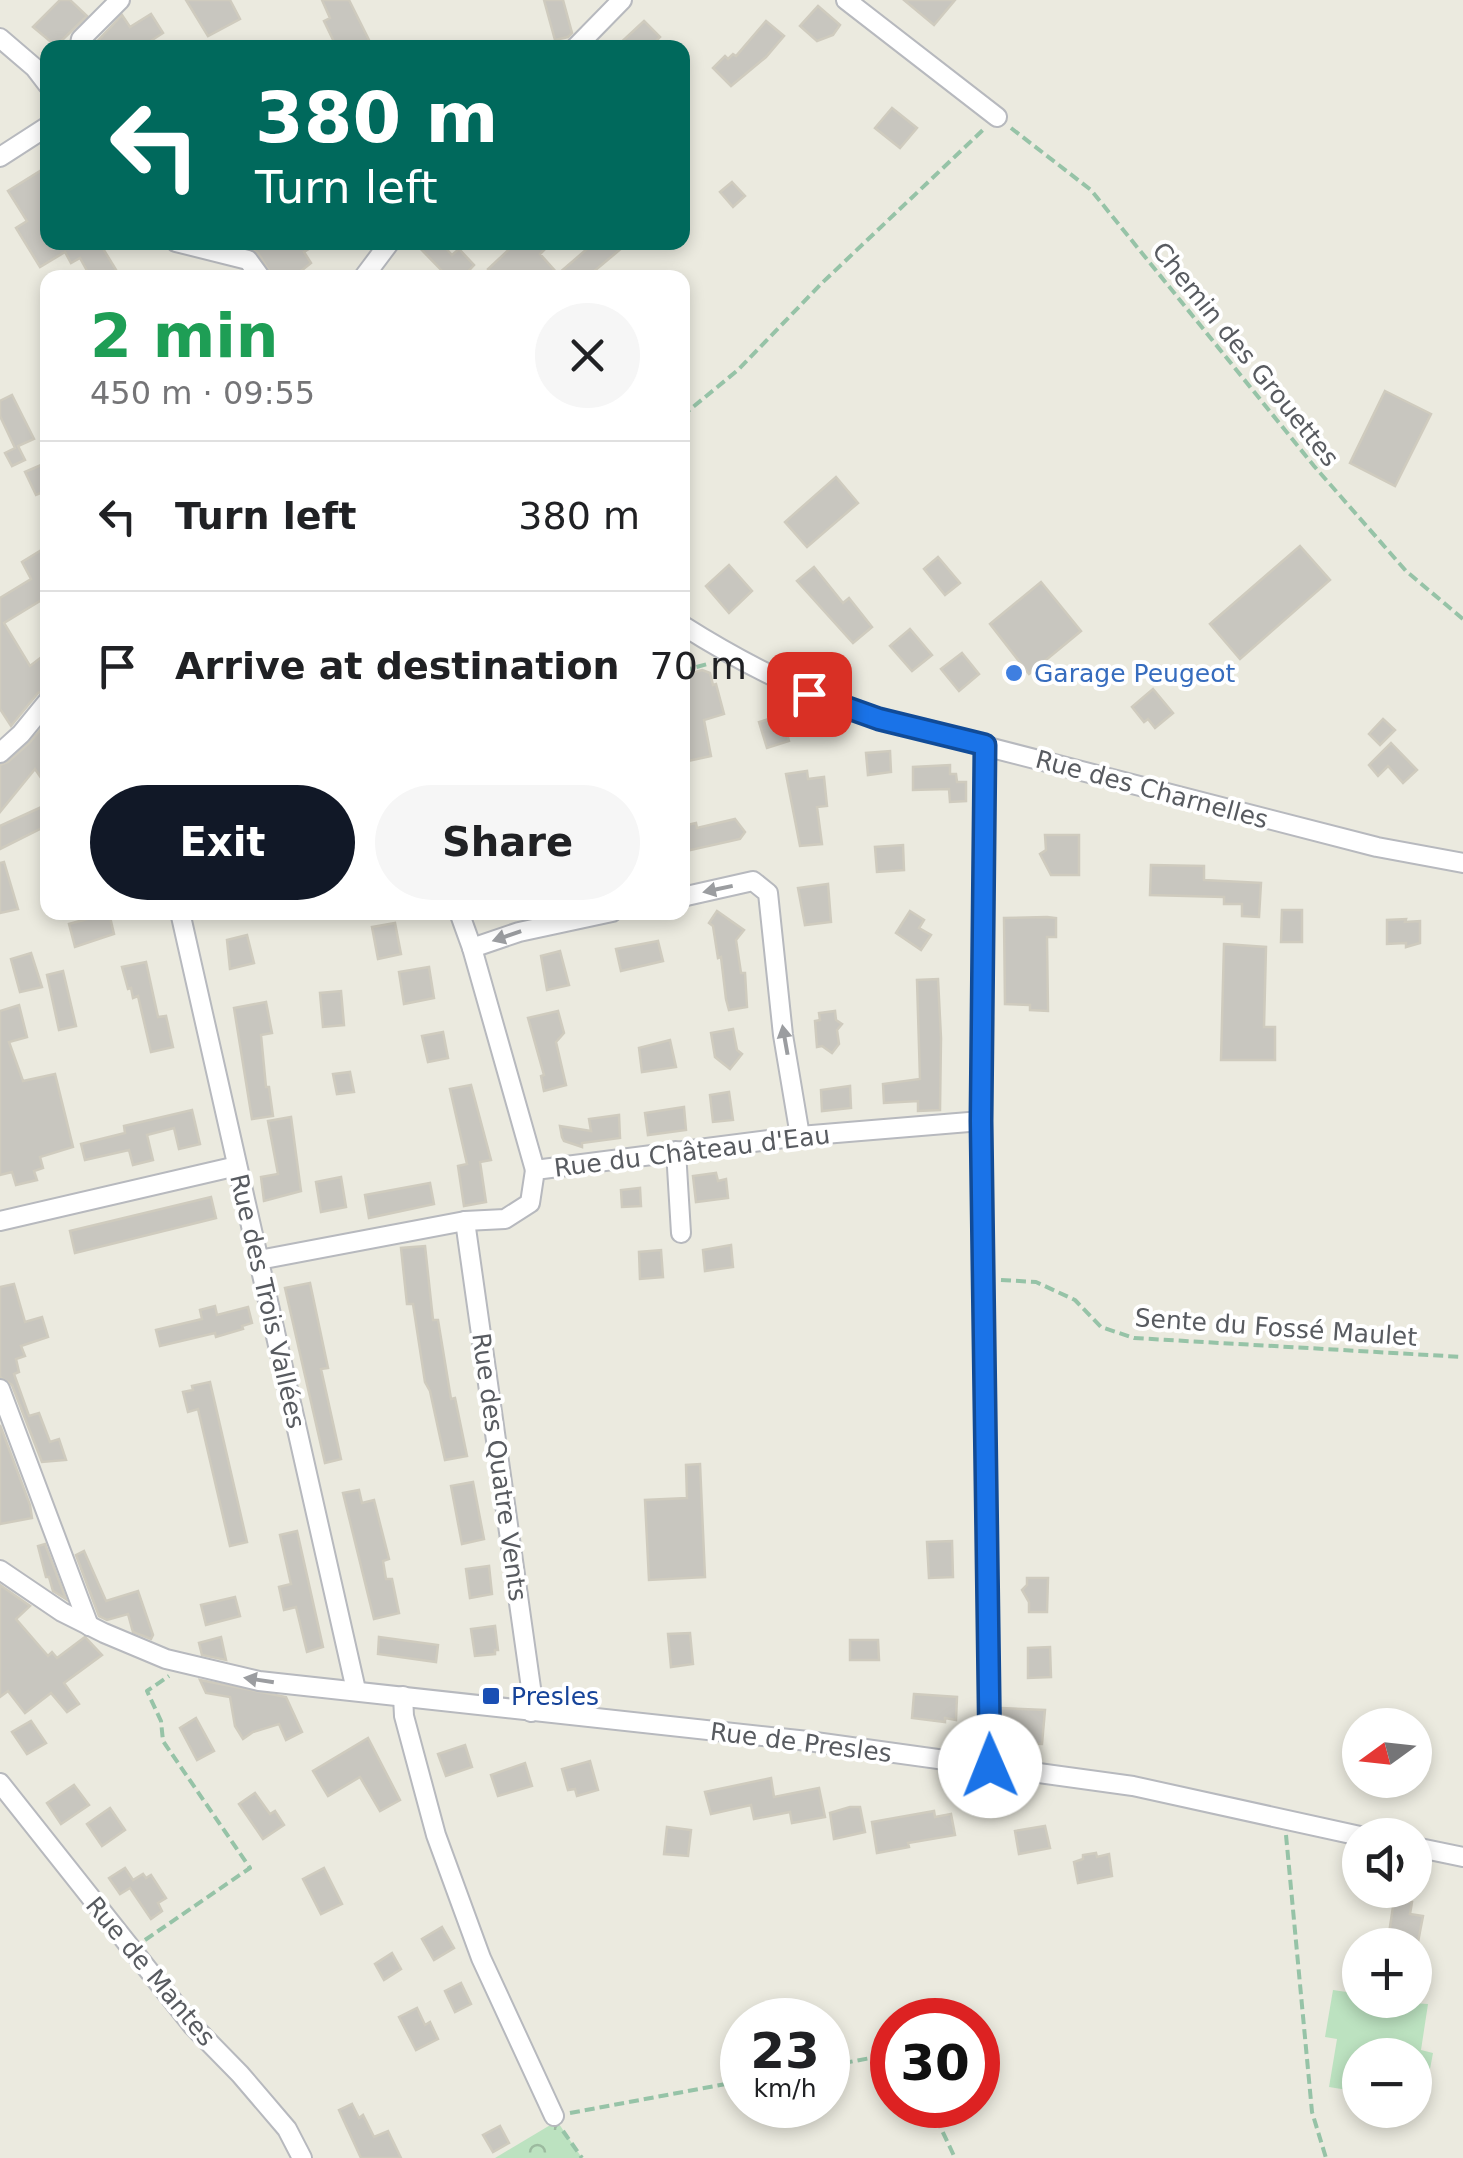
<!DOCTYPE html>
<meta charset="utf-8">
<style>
:root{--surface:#fff;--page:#f6f6f6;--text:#202124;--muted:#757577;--line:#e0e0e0;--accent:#111827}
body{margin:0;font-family:"DejaVu Sans",sans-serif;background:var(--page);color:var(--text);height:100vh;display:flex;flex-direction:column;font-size:38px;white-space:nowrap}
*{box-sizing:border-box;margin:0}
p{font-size:32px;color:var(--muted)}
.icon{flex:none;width:55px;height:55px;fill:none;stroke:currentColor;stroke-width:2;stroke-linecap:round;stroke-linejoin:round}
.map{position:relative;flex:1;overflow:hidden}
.drawer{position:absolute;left:40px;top:270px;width:650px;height:650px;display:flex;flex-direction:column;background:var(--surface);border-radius:20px;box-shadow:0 5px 15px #0003}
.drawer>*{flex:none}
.top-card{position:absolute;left:40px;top:40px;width:650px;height:210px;border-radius:20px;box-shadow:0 5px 15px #0003;background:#00695c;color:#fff;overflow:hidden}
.needle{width:65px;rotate:255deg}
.controls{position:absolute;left:1342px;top:1708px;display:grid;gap:20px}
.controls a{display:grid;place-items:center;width:90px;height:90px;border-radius:50%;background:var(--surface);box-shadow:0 5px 15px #0003;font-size:50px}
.speed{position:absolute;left:720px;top:1998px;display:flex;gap:20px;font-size:50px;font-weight:700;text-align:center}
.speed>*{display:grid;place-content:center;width:130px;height:130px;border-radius:50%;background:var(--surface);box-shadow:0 5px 15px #0003;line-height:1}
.speed small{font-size:25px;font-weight:400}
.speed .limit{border:15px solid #d22;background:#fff;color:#111}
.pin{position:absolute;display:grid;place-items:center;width:85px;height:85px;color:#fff;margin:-42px;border-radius:20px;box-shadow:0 5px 15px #0006}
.me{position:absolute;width:110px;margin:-55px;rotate:359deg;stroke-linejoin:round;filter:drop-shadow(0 0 8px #0008)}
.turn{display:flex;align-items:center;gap:35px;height:210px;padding:0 50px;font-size:45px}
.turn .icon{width:130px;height:130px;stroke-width:2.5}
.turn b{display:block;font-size:70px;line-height:85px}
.round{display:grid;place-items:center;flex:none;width:105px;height:105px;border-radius:52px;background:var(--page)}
.overview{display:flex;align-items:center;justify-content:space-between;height:170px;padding:0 50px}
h1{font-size:60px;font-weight:600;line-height:75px;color:#1e9e55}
.button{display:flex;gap:20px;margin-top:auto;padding:20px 50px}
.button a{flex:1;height:115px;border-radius:60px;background:var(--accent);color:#fff;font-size:40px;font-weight:600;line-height:115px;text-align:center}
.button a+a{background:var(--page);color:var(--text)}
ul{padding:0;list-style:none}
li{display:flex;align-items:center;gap:30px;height:150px;padding:0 50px;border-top:2px solid var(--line)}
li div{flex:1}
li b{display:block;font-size:38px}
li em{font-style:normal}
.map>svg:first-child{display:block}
.grass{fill:#bce2c0}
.forest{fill:url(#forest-crowns)}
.building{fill:#c8c6bf;stroke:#cfcbbe;stroke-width:2.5}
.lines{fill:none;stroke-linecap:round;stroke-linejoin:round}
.minor-casing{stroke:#b7b9be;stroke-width:22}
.path{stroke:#96c3a7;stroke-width:4;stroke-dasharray:10 5;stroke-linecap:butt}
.minor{stroke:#fff;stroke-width:18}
.oneway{fill:#9b9da0}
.route-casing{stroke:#114b97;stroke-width:25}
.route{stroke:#1a73e8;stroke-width:18}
.shop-dot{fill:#3f7fe0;stroke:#fff;stroke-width:4}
.transit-dot{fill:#1a4fb4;stroke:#fff;stroke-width:4}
.labels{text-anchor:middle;stroke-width:8;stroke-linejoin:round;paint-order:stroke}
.street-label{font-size:25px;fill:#585b60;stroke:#fff}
.shop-label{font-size:25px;fill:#366cbe;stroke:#fff;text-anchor:start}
.transit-label{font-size:25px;fill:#164399;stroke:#fff;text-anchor:start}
</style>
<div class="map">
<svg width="1463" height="2158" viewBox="0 0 1463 2158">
<defs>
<pattern id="forest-crowns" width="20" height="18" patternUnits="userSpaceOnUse" patternTransform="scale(2.5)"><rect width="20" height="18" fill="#bce2c0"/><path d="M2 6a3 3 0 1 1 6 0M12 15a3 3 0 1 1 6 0" fill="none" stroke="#9cba9f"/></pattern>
</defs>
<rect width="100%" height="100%" fill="#ebeadf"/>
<path class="grass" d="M1333,1990L1360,1994V2000L1428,2004L1421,2050L1433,2053L1424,2101L1415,2100V2055H1360V2092L1329,2087L1337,2039L1325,2037Z"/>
<path class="forest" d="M557,2121L582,2158H495Z"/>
<g class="building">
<path d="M60,0H70L87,16L56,46L33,27Z"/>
<path d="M186,0H230L240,19L208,36Z"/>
<path d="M322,0H349L373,48H337L324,21L330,18Z"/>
<path d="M544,0H563L572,33L568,37L555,40Z"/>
<path d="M904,0H955L934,25Z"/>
<path d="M818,6L840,25L833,35L817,41L800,26Z"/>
<path d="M151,14L163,33L140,48L92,47L122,15L130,27Z"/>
<path d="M644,21L660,37L649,48H615Z"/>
<path d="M766,21L784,36L766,57L731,86L713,68L725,56L728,59L733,54L736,56Z"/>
<path d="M892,108L917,128L900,148L875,128Z"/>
<path d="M48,166V242H99L121,278H91L80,258L71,263L65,252L40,267L16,228L27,221L8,191Z"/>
<path d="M732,182L745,196L733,207L720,192Z"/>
<path d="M239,242H320L304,252L311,263L301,271L306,278L273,277L258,253Z"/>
<path d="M414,242H440L452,255L459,249L474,265L462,278H449Z"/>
<path d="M517,242H552L540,254L558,274L595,242H629L586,278H496L488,269Z"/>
<path d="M1385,391L1431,414L1395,486L1350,463Z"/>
<path d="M12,395L34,439L18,446L25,460L12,466L5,453L15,448L0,416V401Z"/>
<path d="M41,465L48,490L36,495L25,472Z"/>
<path d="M836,477L858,503L807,547L785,522Z"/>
<path d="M48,546V596L4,623L30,666L48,652V689L38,693L11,726L0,709V598L31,579L22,562Z"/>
<path d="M1300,546L1330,580L1240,659L1210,624Z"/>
<path d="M938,557L960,583L945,595L924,569Z"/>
<path d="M729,565L752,591L729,613L706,586Z"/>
<path d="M814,567L843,603L849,598L872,627L853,643L797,581Z"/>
<path d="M1041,582L1081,631L1029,674L990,624Z"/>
<path d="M910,629L932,655L912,671L890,646Z"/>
<path d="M962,653L979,674L959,691L941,669Z"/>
<path d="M702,670L710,673L713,685L716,684L724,714L704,720L711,756L688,761L682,734V676Z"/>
<path d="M1153,689L1173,713L1155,728L1148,719L1144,722L1132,707Z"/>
<path d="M782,715L789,741L767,748L759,722Z"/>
<path d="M1383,719L1395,730L1380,745L1369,734Z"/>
<path d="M48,721V788L35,769L0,812V765L8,762L29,743Z"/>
<path d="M1391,743L1417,770L1403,783L1388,766L1378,776L1369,765Z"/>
<path d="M890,751L891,772L868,775L866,753Z"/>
<path d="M950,765V774H956L957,782H966V801L950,802L949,789L913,790V767Z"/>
<path d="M807,771L808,779L824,777L827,806L817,807L822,844L800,846L786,774Z"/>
<path d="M48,804V825L0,849V826Z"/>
<path d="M735,819L745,832L740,839L682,852V826L696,823L697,828Z"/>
<path d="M1045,835H1079V875H1051L1040,854L1046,850Z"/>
<path d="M903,845L904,870L877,872L875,847Z"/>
<path d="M4,862L18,909L0,913V863Z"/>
<path d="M1151,865L1204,866V880L1261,883L1259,917L1242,916V904H1224V897L1150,895Z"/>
<path d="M828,884L831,922L805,925L798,888Z"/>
<path d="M1282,910H1302V942H1281Z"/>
<path d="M717,911L744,930L736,940L741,973H745L747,1007L729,1010L726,999L721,957L718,958L713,926L709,923Z"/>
<path d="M910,911L924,920L919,928L931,935L921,950L896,933Z"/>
<path d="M109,913L114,934L75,947L69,924Z"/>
<path d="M1047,917L1056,918V937H1047L1048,1011L1030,1010V1005L1005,1004L1004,918Z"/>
<path d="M1406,919L1405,922L1420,921V943L1406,947V943L1387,944V920Z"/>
<path d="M395,923L401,954L378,959L372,927Z"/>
<path d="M247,935L254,963L230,969L227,940Z"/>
<path d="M658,941L663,961L621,971L616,949Z"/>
<path d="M1224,944L1266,947L1264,1027H1275V1060H1221Z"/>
<path d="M560,951L569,985L547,990L541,956Z"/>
<path d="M31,953L42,987L20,992L11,959Z"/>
<path d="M146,962L158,1017L166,1016L173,1047L151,1052L138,996L133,998L131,988L128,989L122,967Z"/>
<path d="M429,967L434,998L404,1004L399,972Z"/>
<path d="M63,971L76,1026L59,1030L47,975Z"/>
<path d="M938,979L941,1038L940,1110L918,1111V1101L884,1103L883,1084L920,1079L917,980Z"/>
<path d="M341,991L344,1025L323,1027L320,993Z"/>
<path d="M266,1002L272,1033L261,1035L266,1087H269L273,1116L252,1119L234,1008Z"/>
<path d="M19,1005L27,1037L9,1042L23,1081L55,1074L73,1147L40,1157L43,1168L34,1171L37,1180L16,1185L12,1172L0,1175V1011Z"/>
<path d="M558,1011L564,1033L556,1042L566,1085L544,1091L541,1076L544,1075L528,1018Z"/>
<path d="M835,1011L836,1020L842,1024L837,1030L839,1044L832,1053L822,1046L817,1047L815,1021L820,1020L819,1013Z"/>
<path d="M733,1029L737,1050L742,1054L730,1069L715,1057L711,1033Z"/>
<path d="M443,1032L448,1058L428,1062L422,1036Z"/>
<path d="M670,1040L676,1067L642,1072L639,1048Z"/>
<path d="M350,1072L354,1092L337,1094L333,1074Z"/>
<path d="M471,1085L491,1160L480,1162L486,1202L464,1206L458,1166L467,1164L450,1089Z"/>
<path d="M850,1086L851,1108L822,1111L821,1090Z"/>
<path d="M729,1092L733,1120L713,1122L710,1095Z"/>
<path d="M684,1107L686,1130L648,1135L645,1113Z"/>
<path d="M192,1110L200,1144L179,1149L174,1128L147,1135L153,1160L133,1165L129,1150L85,1160L81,1144L125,1133L124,1126Z"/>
<path d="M619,1115L620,1138L582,1143V1147L564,1141L562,1137L560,1126L591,1131L589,1119Z"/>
<path d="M291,1117L301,1191L264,1201L261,1177L278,1174L268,1121Z"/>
<path d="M716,1173L718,1181L726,1179L728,1198L696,1202L693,1176Z"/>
<path d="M341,1177L346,1207L321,1212L316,1182Z"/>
<path d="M430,1183L434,1204L369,1218L365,1195Z"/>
<path d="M640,1188L641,1206L622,1207L621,1190Z"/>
<path d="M211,1197L216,1218L75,1253L70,1231Z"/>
<path d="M731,1245L733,1267L705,1271L703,1250Z"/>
<path d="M425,1246L433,1320H438L451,1399L455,1398L467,1456L445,1460L430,1391L425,1382L413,1304H407L401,1248Z"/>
<path d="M661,1250L663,1277L640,1279L639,1252Z"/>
<path d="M310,1283L328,1368L321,1369L341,1459L325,1463L285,1288Z"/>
<path d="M14,1284L25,1322L42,1317L48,1337L21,1346L25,1356L16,1359L19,1372L14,1374L29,1416L39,1413L50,1442L59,1439L66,1460L42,1462L12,1385L0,1377V1287Z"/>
<path d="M215,1306L217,1315L248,1307L252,1323L242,1326L243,1329L216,1337L215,1333L160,1346L156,1330L202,1319L200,1310Z"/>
<path d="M210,1382L247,1542L230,1546L198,1409L188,1412L183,1392L193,1390L192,1386Z"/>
<path d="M0,1425L30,1505L32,1518L0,1524Z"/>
<path d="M700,1464L705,1577L649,1580L645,1500L687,1498L686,1465Z"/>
<path d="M473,1482L484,1539L462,1544L451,1486Z"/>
<path d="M359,1490L362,1503L374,1500L389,1559L383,1561L386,1579H392L399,1613L374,1619L343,1493Z"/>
<path d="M297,1531L323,1647L307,1652L296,1607L284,1610L279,1587L291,1584L280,1535Z"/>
<path d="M952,1541L953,1577L929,1578L927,1542Z"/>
<path d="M45,1544L66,1599L53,1591L49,1577H46L38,1546Z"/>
<path d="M84,1551L106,1601L138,1591L153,1635L151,1639L133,1632L128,1614L107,1620L99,1616L76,1555Z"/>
<path d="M489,1566L492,1594L470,1598L466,1569Z"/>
<path d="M1027,1578H1048L1047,1612H1029V1602L1022,1590L1027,1585Z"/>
<path d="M0,1585L30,1606L16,1619L48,1656L52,1652L57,1658L85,1637L102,1655L64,1683L79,1704L67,1712L51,1693L25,1713L8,1691L0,1697Z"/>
<path d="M235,1597L240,1616L206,1625L201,1605Z"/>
<path d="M495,1626L498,1650H495V1654L475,1656L471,1629Z"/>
<path d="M690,1633L693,1664L671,1667L668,1634Z"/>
<path d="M221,1637L226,1660L202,1655L199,1643Z"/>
<path d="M379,1637L438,1645L436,1662L378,1654Z"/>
<path d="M850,1640H878L879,1660H850Z"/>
<path d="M1050,1647L1051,1677L1028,1678V1648Z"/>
<path d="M200,1680L286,1697L302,1732L286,1740L279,1724L253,1732L243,1739L235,1726L230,1697L206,1693Z"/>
<path d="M914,1694L957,1697L956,1720L945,1718V1722L912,1718Z"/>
<path d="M1001,1708L1045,1710L1042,1744L1019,1743V1723L1001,1721Z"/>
<path d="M196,1718L214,1751L197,1760L180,1728Z"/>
<path d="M31,1721L46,1743L27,1754L12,1732Z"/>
<path d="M368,1738L400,1800L380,1811L360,1777L328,1796L313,1771Z"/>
<path d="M465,1745L472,1767L446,1776L438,1754Z"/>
<path d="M590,1761L598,1790L577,1796L575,1789L568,1790L562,1769Z"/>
<path d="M525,1763L532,1786L498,1796L491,1775Z"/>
<path d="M771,1778L774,1797L819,1788L825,1817L792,1823L790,1812L754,1819L751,1805L711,1814L705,1792Z"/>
<path d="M74,1785L89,1805L61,1824L47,1803Z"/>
<path d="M255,1793L270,1814L275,1811L284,1825L263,1839L239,1804Z"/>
<path d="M850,1807H860L865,1832L834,1839L830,1813Z"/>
<path d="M110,1808L125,1830L102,1846L87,1824Z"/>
<path d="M934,1811L935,1817L951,1814L955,1835L908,1843L909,1847L877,1853L872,1822Z"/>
<path d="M1045,1826L1050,1848L1019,1854L1015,1831Z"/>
<path d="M667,1827L691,1830L688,1856L664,1854Z"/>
<path d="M1096,1853L1097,1857L1109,1854L1112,1876L1078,1883L1074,1862L1083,1859V1855Z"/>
<path d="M125,1868L133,1880L143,1874L146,1878L151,1875L166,1898L158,1903L162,1911L151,1919L130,1888L120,1894L109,1878Z"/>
<path d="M324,1868L342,1904L321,1914L303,1879Z"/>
<path d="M1394,1900L1412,1902L1410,1914L1423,1916L1418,1942L1388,1940Z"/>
<path d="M442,1927L454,1948L434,1960L422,1939Z"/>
<path d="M392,1953L401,1969L384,1980L375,1964Z"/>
<path d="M461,1983L471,2004L455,2012L445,1991Z"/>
<path d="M417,2008L425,2025L430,2022L438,2039L416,2050L399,2017Z"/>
<path d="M352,2104L359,2118L363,2115L374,2137L388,2131L401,2158H361L339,2110Z"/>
<path d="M500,2126L509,2143L493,2152L483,2135Z"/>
</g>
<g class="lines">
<defs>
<g id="minor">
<path d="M846,0L997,117"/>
<path d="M0,38L35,68L48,85"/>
<path d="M79,48L81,39L120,0"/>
<path d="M575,48L622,0"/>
<path d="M0,157L48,126"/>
<path d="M176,242L248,260L261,278"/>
<path d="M363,278L390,242"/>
<path d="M682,625C745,665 809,697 879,719L1377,847L1463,863"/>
<path d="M985,745L981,1121L989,1766"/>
<path d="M0,753L21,734L48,701"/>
<path d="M682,897L753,881L768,893L783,1035L800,1136"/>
<path d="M180,912L356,1690"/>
<path d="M459,912L472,948L535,1170"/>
<path d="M472,948L519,932L612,912"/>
<path d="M676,1151L681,1233"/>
<path d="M0,1221L237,1166"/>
<path d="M465,1221L533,1702L531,1712"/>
<path d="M259,1260L465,1221L505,1219L530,1203L535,1170L800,1136L981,1121"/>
<path d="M0,1389L89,1626"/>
<path d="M0,1570L62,1612L104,1633L166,1659L259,1681L808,1741L1133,1786L1360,1836"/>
<path d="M403,1696L404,1716L436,1835L481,1958L554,2116"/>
<path d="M0,1783L192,2025L240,2074L287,2129L302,2158"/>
<path d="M1415,1847L1463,1857"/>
</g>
</defs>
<use href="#minor" class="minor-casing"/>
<g class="path">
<path d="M1011,128L1091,190L1314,466L1406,571L1463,619"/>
<path d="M682,416L738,370L821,284L985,128"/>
<path d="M682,671L711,663"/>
<path d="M1001,1280L1036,1282L1075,1300L1101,1327L1134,1338L1463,1357"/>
<path d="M1286,1835L1312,2112L1326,2158"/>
<path d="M145,1940L250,1868L163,1741L161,1721L147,1691L169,1676"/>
<path d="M828,2066L892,2054"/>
<path d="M930,2105L955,2158"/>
<path d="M570,2113L742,2081"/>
<path d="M563,2131L582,2158"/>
</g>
<use href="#minor" class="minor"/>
</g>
<defs><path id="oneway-solid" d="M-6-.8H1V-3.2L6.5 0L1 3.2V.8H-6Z" transform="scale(2.5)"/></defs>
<g class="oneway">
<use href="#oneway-solid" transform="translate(718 889) rotate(168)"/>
<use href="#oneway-solid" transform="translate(507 936) rotate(161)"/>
<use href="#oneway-solid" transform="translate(785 1040) rotate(-100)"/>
<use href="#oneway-solid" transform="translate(259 1680) rotate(-171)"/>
</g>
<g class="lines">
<defs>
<path id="route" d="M809,694L879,719L985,745L981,1121L990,1766"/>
</defs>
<use href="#route" class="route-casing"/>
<use href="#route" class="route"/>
</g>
<circle class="shop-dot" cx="1014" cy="673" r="10"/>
<rect class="transit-dot" x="481" y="1686" width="20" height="20" rx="5"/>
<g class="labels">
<g class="street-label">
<text transform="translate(1246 354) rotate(51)" y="9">Chemin des Grouettes</text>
<text transform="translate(1152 789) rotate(15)" y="9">Rue des Charnelles</text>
<text transform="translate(692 1151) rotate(-7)" y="9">Rue du Château d'Eau</text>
<text transform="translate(268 1301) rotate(77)" y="9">Rue des Trois Vallées</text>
<text transform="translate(1276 1327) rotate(4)" y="9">Sente du Fossé Maulet</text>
<text transform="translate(500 1467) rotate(82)" y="9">Rue des Quatre Vents</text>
<text transform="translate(801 1742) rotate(7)" y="9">Rue de Presles</text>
<text transform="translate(151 1971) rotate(50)" y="9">Rue de Mantes</text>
</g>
<g class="shop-label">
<text x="1034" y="682">Garage Peugeot</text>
</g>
<g class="transit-label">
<text x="511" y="1705">Presles</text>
</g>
</g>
</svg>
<div class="controls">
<a><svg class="needle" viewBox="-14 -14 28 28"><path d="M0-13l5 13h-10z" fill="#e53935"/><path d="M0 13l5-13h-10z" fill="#757577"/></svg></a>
<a><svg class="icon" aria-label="sound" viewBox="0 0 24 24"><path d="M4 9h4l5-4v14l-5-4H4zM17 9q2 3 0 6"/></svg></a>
<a>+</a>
<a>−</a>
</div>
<div class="speed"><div>23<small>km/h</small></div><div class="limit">30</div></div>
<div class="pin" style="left:809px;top:694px;background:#d93025"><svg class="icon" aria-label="arrive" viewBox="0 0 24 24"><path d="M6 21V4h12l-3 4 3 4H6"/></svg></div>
<svg class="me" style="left:990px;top:1766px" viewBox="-20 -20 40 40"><circle r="19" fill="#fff"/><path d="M0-13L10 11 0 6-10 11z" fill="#1a73e8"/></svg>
<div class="top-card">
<div class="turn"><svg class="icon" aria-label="left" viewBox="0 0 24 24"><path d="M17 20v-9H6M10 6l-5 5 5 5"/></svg><div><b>380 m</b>Turn left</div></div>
</div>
<section class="drawer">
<div class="overview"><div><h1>2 min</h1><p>450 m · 09:55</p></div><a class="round"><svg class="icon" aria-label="close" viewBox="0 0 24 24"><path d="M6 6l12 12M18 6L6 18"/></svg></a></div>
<ul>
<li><svg class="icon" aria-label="left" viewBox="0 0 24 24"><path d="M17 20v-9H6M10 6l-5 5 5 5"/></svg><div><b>Turn left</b></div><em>380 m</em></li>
<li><svg class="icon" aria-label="arrive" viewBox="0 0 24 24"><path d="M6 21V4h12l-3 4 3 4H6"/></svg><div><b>Arrive at destination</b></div><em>70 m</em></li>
</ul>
<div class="button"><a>Exit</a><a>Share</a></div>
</section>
</div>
